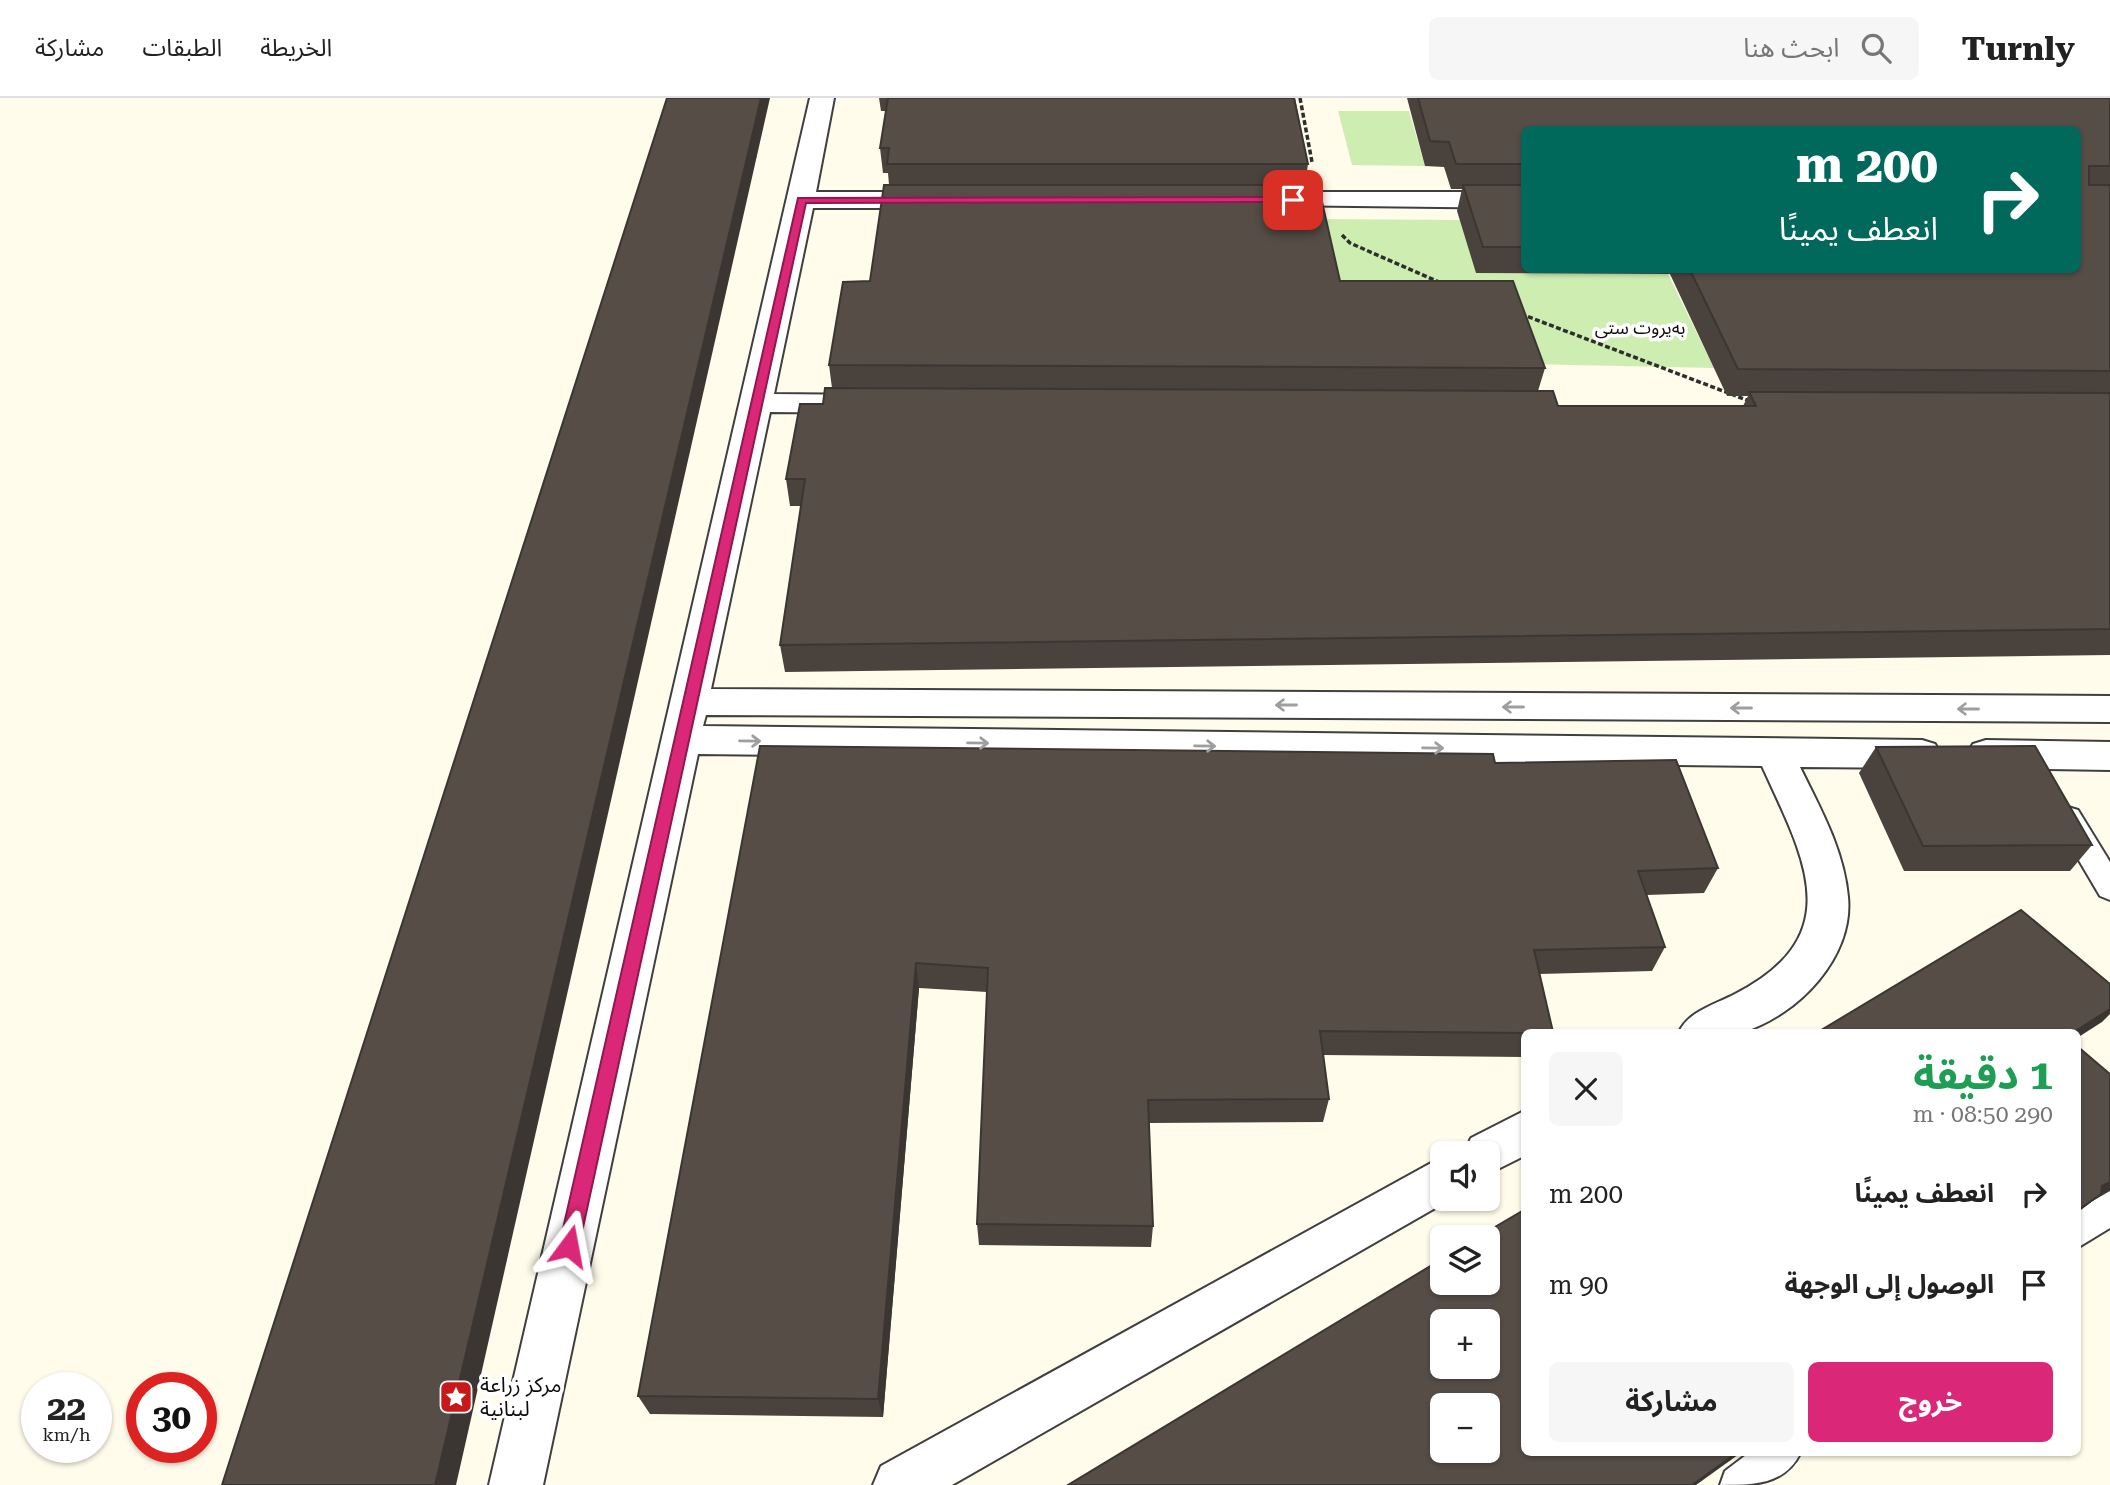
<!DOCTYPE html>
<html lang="ar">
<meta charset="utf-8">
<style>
:root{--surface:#fff;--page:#f6f6f6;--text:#222;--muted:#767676;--line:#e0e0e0;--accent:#db2777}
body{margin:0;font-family:"Roboto Serif","Noto Sans Arabic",serif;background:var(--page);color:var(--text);direction:rtl;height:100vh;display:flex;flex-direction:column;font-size:26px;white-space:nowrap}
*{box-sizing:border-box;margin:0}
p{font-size:23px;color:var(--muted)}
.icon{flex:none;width:38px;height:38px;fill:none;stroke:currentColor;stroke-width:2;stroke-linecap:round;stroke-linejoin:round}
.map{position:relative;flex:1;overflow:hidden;direction:ltr}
.drawer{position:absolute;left:1521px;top:931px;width:560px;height:427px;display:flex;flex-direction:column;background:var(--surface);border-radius:10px;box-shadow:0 2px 5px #0004;direction:rtl}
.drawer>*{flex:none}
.top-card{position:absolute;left:1521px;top:28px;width:560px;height:147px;border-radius:10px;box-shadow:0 2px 5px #0004;direction:rtl;background:#00695c;color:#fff;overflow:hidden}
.fabs{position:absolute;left:1430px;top:1043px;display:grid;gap:14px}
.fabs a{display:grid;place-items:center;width:70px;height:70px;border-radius:10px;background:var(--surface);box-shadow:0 2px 5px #0004;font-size:35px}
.speed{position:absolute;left:21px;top:1274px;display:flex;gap:14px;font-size:35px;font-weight:700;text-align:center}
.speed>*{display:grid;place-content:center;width:91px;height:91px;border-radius:50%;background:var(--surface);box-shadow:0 2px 5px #0004;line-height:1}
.speed small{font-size:18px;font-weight:400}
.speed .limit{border:10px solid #d22;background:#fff;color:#111}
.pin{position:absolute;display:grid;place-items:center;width:60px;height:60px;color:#fff;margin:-30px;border-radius:14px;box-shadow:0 4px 10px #0006}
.me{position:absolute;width:77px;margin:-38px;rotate:13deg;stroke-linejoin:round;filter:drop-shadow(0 0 5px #0008)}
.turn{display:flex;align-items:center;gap:24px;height:147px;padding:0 28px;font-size:32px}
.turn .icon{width:91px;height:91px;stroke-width:2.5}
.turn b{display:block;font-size:49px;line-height:60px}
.round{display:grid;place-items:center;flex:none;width:74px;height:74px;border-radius:10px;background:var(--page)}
.summary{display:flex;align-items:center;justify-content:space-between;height:119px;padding:0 28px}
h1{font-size:42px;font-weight:700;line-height:52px;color:#1e9e55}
.primary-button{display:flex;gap:14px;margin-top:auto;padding:14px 28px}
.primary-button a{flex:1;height:80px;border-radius:10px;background:var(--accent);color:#fff;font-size:28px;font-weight:700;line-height:80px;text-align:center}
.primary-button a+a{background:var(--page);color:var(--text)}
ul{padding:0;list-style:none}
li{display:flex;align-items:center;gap:21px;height:91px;padding:0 28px}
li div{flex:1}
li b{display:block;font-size:26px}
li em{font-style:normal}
header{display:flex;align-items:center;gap:42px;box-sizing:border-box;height:98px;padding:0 35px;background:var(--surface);border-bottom:2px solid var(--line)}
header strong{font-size:33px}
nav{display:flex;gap:38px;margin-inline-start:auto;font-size:24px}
.search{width:490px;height:63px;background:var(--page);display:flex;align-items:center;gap:18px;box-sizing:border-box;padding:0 24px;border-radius:10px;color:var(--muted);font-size:26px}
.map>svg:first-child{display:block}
.green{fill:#ceedb1}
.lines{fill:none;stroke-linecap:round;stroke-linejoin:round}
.service-casing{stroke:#3f3f3f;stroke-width:4}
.minor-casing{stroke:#3f3f3f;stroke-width:4}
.path{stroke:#2e2e2e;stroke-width:3.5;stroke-dasharray:5 2.5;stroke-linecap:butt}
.service{fill:#fff;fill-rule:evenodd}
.minor{fill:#fff;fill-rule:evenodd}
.wall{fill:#4a423d;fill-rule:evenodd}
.shaded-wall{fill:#3c3632}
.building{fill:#564d47;stroke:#3c3632;stroke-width:2;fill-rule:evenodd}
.oneway{stroke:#9e9e9e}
.route{fill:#db2777;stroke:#8e194d;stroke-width:2}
.labels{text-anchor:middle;stroke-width:7;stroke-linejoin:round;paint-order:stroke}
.far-quarter-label{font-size:18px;fill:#0c0c0c;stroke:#fff}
.near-poi-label{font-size:21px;fill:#0c0c0c;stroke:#fff;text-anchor:start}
</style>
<header>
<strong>Turnly</strong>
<div class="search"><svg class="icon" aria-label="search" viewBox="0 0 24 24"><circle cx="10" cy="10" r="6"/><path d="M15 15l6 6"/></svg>ابحث هنا</div>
<nav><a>الخريطة</a><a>الطبقات</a><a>مشاركة</a></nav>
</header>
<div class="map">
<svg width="2110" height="1387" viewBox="0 0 2110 1387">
<rect width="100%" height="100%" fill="#fffceb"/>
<g class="green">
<path d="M1338,13H1409L1425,68L1352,67Z"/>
<path d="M1316,121L1460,122L1477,175L1668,176L1714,270L1526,266L1330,190Z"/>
</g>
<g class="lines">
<defs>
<g id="service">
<path d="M2068,709L2078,712L2110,764V802L2100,798L2054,720L2058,712Z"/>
<path d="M2110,1093V1130L2077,1150V1112Z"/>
<path d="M1750,1354H1801C1785,1387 1755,1387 1720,1387L1725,1373Z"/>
</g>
<g id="minor">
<path d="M810,0H834L816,94H934L943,97L947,102L943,107L934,110H813L774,296L876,297L887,300L891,306L887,312L876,315L770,314L711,591L2110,598V624L706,617L703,628L1922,642L1935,646L1941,656L1935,666L1922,670L1800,669C1820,710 1844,752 1848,799C1854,859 1798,917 1743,934C1726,939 1696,936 1679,934C1689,913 1714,907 1735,896C1850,837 1804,760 1762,668L698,656L543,1387H489Z"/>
<path d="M1271,94H1524V110L1262,107L1258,102L1262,97Z"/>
<path d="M1986,642L2110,644V672L1986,670L1973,666L1967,656L1973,646Z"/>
<path d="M1524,1013V1058L1488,1076V1055H1464L1471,1040Z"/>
<path d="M1442,1059V1101H1451L952,1387H873L881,1368Z"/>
</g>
</defs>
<use href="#service" class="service-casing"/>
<use href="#minor" class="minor-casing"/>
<g class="path">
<path d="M1300,0L1312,64"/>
<path d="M1342,137L1350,145L1441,185"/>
<path d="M1521,216L1752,304"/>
</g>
<use href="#service" class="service"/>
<use href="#minor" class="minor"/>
</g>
<g class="wall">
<path d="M879,0H1295L1308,66L1305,87L1340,183L1545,270L1538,293L1558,308H1743L1748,298H1727L1670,176L1476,175L1457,113L1462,91H1451L1444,69L1425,68L1407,0H2110V557L785,574L780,547L801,408H790L786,381L823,306L832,290L829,267L870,183L889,87L888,75H883L880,50L886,13H881ZM1524,32L2077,172H1524Z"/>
<path d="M760,648L1495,665L1718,770L1704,795L1647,797L1665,849L1652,873L1539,876L1524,934V959L1323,957L1329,1001L1323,1024L1149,1025L1153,1128L1151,1149L979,1147L977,1126L987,894L919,890L883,1319L650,1316L638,1298Z"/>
<path d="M1876,649L2092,747L2070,773H1904L1859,675Z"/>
</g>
<g class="shaded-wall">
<path d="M761,0H770L456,1387H435Z"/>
<path d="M916,865L919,890L883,1319L878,1301Z"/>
<path d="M2110,911V916L2102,924L2077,940V934H2074Z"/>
<path d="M2110,1084V1092L2099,1098L2077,1115V1113L2102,1088Z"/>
<path d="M1738,1354H1742L1696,1387H1692Z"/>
</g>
<g class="building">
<path d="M667,0H761L435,1387H222Z"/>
<path d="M888,0H1294L1308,66H887L889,50H880Z"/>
<path d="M1418,0H2110V68H2089V87H2110V273L1738,271L1690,172H2077V32H1524V66H1456L1449,44L1430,43Z"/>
<path d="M884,87H1313L1314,95H1320L1340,183H1513L1545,270L829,267L843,184L870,183Z"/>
<path d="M1463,87H1524V149H1483Z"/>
<path d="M825,290L1553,293L1558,308H1756L1749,294L2110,295V531L780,547L805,381H786L800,306H823Z"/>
<path d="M760,648L1493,656L1495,665L1676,662L1718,770L1638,773L1665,849L1534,852L1553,934L1524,935L1320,933L1329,1001L1148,1002L1153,1128L977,1126L988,870L916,865L878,1301L638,1298Z"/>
<path d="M2035,648L2092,747L1923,748L1876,649Z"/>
<path d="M2021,812L2110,886V911L2074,934H1818Z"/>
<path d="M2077,948L2110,976V1084L2102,1088L2101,1096L2077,1113Z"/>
<path d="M1524,1112V1354H1738L1692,1387H1068L1442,1161V1185H1488V1139H1478ZM1442,1223H1488V1269H1442ZM1442,1307H1488V1353H1442Z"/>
</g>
<defs><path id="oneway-shaft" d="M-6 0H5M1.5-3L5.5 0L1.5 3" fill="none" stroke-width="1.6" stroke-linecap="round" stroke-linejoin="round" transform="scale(1.75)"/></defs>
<g class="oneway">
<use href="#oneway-shaft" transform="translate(1286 607) rotate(-180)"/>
<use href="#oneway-shaft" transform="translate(1513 609) rotate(-180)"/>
<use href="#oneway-shaft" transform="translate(1741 610) rotate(-180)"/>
<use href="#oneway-shaft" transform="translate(1968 611) rotate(-180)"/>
<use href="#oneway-shaft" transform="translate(750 643) rotate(1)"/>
<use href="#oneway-shaft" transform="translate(978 645) rotate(1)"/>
<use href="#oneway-shaft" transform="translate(1205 648) rotate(1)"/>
<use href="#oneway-shaft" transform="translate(1433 650) rotate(1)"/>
</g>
<path class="route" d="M1293,99L1298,102L1296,104L806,105L579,1148L577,1154L569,1157L562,1154L559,1148L798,100Z"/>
<defs>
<symbol id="sight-square" viewBox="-11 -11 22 22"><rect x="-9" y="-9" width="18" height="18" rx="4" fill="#c8181a" stroke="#fff"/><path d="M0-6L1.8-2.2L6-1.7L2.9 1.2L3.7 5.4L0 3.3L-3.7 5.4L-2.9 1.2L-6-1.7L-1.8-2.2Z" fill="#fff"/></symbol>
</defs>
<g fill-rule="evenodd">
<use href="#sight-square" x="437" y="1280" width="38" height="38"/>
</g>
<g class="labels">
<g class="far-quarter-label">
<text x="1640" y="236">بەیروت ستی</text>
</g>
<g class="near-poi-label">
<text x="480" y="1294">مركز زراعة<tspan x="480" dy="24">لبنانية</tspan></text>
</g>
</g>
</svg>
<div class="fabs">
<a><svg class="icon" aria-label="sound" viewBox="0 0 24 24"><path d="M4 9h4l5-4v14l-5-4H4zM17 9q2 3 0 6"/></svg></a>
<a><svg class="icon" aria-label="layers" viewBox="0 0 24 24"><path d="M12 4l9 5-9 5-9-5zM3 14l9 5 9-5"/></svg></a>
<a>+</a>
<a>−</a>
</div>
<div class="speed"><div>22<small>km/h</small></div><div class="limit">30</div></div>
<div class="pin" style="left:1293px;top:102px;background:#d93025"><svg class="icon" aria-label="arrive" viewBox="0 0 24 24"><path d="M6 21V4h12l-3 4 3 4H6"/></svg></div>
<svg class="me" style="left:569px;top:1148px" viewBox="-20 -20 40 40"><path d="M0-17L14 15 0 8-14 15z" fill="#db2777" stroke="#fff" stroke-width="4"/></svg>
<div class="top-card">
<div class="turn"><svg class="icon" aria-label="right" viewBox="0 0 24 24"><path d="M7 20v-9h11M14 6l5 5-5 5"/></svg><div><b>200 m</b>انعطف يمينًا</div></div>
</div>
<section class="drawer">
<div class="summary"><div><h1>1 دقيقة</h1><p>290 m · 08:50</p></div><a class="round"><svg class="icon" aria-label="close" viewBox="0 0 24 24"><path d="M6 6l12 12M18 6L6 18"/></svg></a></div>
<ul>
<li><svg class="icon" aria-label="right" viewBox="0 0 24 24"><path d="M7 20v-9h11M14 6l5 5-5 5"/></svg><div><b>انعطف يمينًا</b></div><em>200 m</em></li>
<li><svg class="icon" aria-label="arrive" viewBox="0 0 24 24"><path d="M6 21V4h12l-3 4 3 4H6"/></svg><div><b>الوصول إلى الوجهة</b></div><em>90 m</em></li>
</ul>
<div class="primary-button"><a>خروج</a><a>مشاركة</a></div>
</section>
</div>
